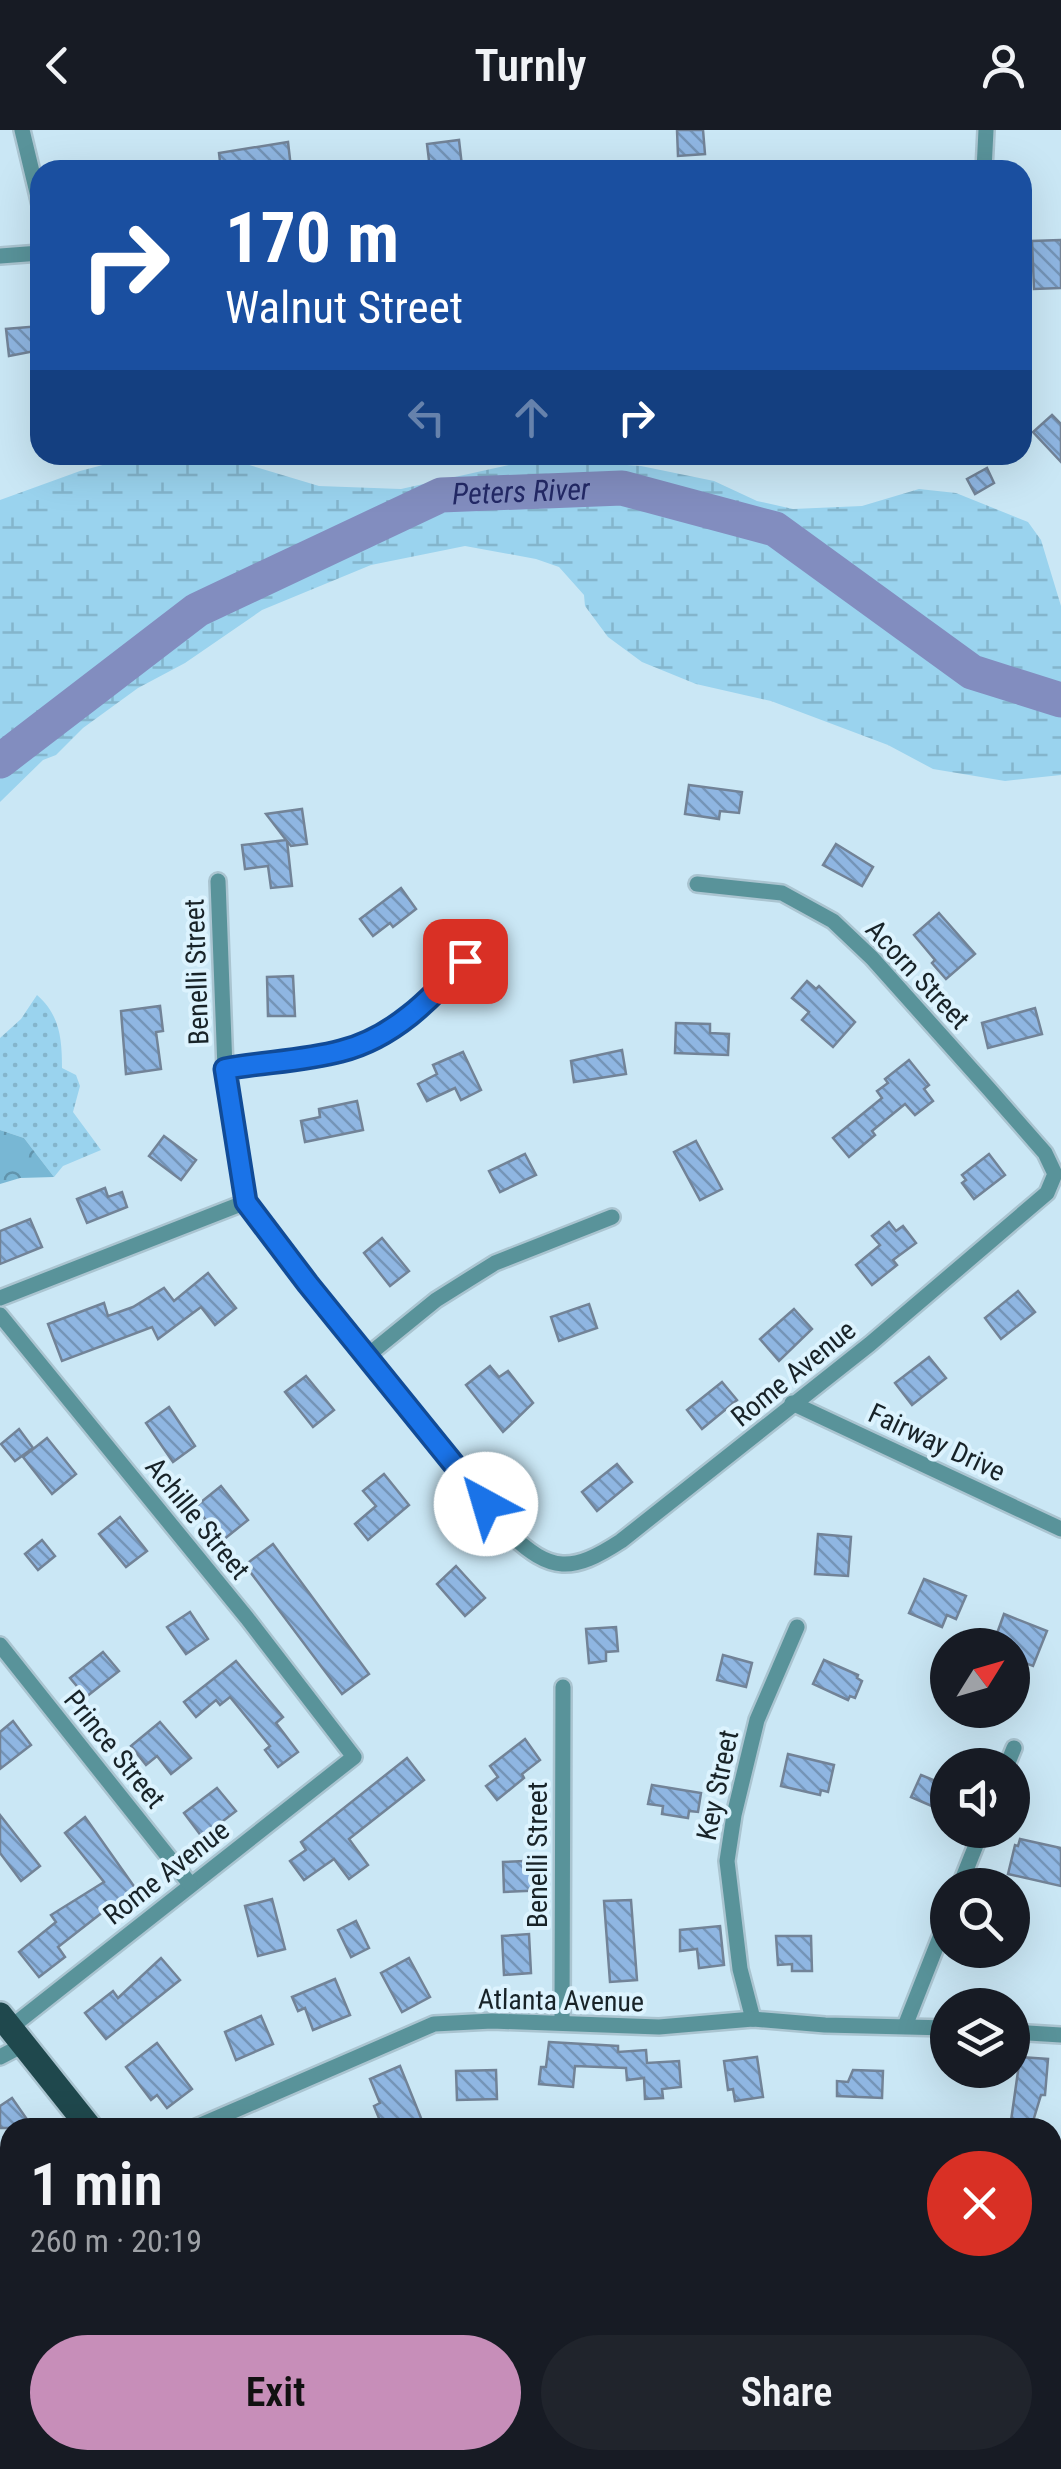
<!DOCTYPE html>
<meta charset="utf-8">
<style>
:root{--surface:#171b24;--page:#20242c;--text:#f1f3f6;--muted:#9ea1a6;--accent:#c78eb9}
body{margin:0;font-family:"Roboto Condensed",sans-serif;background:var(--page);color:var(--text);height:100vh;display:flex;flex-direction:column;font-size:38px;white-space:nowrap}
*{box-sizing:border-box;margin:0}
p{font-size:32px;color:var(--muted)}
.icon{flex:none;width:55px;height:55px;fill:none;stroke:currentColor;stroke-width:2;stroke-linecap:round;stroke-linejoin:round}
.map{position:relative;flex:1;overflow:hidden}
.sheet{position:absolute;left:0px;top:1988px;width:1062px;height:352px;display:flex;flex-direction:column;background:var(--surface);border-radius:30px 30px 0 0;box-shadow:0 10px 40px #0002}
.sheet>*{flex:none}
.top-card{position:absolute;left:30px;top:30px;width:1002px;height:305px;border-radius:30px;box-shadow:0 10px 40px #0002;background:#1a4fa0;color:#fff;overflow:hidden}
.needle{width:65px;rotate:53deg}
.fabs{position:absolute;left:930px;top:1498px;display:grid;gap:20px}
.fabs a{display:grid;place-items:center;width:100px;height:100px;border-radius:50%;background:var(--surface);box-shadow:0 10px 40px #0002;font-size:50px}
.pin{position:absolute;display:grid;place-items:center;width:85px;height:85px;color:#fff;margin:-42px;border-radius:20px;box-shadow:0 5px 15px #0006}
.me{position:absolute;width:110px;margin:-55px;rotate:321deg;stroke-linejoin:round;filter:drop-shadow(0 0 8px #0008)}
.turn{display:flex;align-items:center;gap:35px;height:210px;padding:0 30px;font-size:45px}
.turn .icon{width:130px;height:130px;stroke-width:2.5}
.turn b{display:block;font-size:70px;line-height:85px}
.lanes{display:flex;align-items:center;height:95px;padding:0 30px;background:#0003;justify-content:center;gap:50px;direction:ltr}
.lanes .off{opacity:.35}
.round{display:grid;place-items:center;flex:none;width:105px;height:105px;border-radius:52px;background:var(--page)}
.summary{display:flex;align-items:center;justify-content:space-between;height:170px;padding:0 30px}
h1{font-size:60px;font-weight:600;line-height:75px}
.action{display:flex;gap:20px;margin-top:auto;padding:20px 30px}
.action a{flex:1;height:115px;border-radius:60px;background:var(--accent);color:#111;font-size:40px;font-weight:600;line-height:115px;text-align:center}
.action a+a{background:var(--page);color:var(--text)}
header{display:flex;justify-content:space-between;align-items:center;height:130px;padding:0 30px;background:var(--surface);font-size:45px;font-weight:600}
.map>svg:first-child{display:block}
.grass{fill:url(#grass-dots)}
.forest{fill:url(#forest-crowns)}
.wetland{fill:url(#wetland-marsh)}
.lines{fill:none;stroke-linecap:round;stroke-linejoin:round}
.river{stroke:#828dbf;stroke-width:35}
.building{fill:url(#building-back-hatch);stroke:#728397;stroke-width:2.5}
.minor-casing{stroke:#aac4d0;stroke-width:20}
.primary-casing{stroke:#aac4d0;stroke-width:30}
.minor{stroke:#59939a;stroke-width:15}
.primary{stroke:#1f484d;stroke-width:25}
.route-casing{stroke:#114b97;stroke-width:25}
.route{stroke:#1a73e8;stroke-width:18}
.labels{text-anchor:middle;stroke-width:8;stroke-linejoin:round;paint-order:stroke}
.street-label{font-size:28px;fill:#182328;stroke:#dcf3fe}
.water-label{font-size:30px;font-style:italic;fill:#232966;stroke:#dcf3fe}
</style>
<header><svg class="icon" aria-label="back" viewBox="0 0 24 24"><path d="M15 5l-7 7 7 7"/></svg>Turnly<svg class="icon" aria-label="person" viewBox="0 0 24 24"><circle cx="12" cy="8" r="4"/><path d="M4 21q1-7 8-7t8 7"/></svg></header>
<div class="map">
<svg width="1061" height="2339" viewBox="0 0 1061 2339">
<defs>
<pattern id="grass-dots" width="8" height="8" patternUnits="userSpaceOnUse" patternTransform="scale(2.5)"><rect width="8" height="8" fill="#9ad3ee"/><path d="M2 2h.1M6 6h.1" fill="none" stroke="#84b5cc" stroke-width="1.8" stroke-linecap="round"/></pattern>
<pattern id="forest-crowns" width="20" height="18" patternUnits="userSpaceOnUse" patternTransform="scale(2.5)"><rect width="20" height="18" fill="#78b7d4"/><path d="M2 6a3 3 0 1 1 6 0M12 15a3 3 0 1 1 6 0" fill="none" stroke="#6194ac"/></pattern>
<pattern id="wetland-marsh" width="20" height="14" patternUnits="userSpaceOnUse" patternTransform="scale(2.5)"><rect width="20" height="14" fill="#9ad3ee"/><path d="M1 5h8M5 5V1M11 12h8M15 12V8" fill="none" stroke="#84b5cc"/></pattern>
<pattern id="building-back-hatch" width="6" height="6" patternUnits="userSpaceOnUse" patternTransform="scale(2.5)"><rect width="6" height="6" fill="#8fb6e2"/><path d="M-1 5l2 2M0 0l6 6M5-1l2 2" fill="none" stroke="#7494b7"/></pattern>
</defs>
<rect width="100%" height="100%" fill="#cae7f5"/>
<path class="grass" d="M37,865C60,885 62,909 62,938L76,945L80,956L73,982L101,1020L63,1036L54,1047L24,1008L0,1000V908L21,889Z"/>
<g class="forest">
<path d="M0,1000L24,1008L54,1047L20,1048L0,1054Z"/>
<path d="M10,2322V2330H77L85,2339H0V2325Z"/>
</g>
<path class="wetland" d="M219,326L319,356L401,359L518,333L569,331L641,336L714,351L757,371L793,379L862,376L919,359L956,363L1028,392L1041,410L1061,476V645L1005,651L933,639L888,615L771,571L696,554L642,532L608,507L585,476L584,465L559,437L536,429L465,416L371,435L262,480L185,533L138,558L83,598L56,625L43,630L0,672V370L80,341L133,327Z"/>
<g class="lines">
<path class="river" id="s1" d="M0,631L197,480L441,365L622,358L775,399L972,542L1061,570"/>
</g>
<g class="building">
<path d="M677,0H703L705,24L678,26Z"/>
<path d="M459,10L462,36L430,39L427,14Z"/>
<path d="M288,12L291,38L221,40L219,23Z"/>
<path d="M1061,110V158L1034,159L1032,111Z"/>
<path d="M40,196V220L9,226L6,199Z"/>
<path d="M1052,285L1061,294V332L1033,302Z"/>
<path d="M987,338L994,353L975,364L967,349Z"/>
<path d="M689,655L742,662L739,683L720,681L719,689L685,684Z"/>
<path d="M302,679L307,714L291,716L287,711L292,756L271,758L268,736L245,739L242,715L286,710L266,684Z"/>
<path d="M836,714L873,737L862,756L823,735Z"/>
<path d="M401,758L416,779L393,797L390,793L373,806L360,789Z"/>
<path d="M939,783L975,824L946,849L932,833L935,830L914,805Z"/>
<path d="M293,846L295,886H268L267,847Z"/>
<path d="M807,851L816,859L819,856L855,892L833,917L802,890L809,882L792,868Z"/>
<path d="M160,876L163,901L156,902L161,939L126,944L121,881Z"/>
<path d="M1035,878L1042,904L988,918L982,893Z"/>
<path d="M676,893L710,894V903L729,904L728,925L675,923Z"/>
<path d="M622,920L626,944L574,952L571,931Z"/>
<path d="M463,922L481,960L461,970L455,958L427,971L418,954L437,944L433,935Z"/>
<path d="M909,930L929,955L924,959L933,971L915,985L905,974L872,1001L875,1005L849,1027L833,1008L882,968L877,961L888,953L885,949Z"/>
<path d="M357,971L363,1000L305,1012L301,991L320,987L319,979Z"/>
<path d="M164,1006L196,1030L181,1050L149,1026Z"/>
<path d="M696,1011L722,1059L700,1070L674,1022Z"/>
<path d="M525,1024L536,1045L500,1062L489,1041Z"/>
<path d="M989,1024L1005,1045L974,1069L962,1053L966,1050L962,1045Z"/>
<path d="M105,1058L108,1067L122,1062L127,1077L87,1093L77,1069Z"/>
<path d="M30,1089L42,1117L0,1134V1101Z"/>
<path d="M889,1092L896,1101L903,1096L916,1113L893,1130L897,1135L872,1155L856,1135L880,1115L872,1106Z"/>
<path d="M382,1108L409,1141L390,1156L364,1123Z"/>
<path d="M208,1143L236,1178L215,1195L201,1177L158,1209L152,1197L62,1231L48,1194L104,1173L108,1186L133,1177L164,1158L174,1171Z"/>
<path d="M1018,1161L1035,1182L1001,1209L985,1188Z"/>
<path d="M589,1174L597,1198L559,1211L551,1187Z"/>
<path d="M794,1179L812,1199L779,1231L760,1209Z"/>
<path d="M929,1227L946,1248L912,1275L895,1253Z"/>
<path d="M490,1236L499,1247L508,1241L533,1273L503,1302L466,1255Z"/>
<path d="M306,1246L334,1280L313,1297L285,1262Z"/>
<path d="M722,1252L737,1270L702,1299L687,1280Z"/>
<path d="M169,1277L195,1316L173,1332L146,1293Z"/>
<path d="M19,1299L33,1318L15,1331L1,1314Z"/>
<path d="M47,1308L76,1344L52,1364L23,1327Z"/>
<path d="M617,1334L632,1352L597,1381L582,1362Z"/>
<path d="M384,1344L409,1375L368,1410L355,1394L376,1376L363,1361Z"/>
<path d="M221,1356L248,1390L223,1410L195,1377Z"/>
<path d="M120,1387L147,1421L126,1437L99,1404Z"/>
<path d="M818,1404L851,1407L848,1446L815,1444Z"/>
<path d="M42,1410L55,1426L38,1440L25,1424Z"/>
<path d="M273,1414L369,1544L342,1564L245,1435Z"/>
<path d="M456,1436L485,1468L465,1486L437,1454Z"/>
<path d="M924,1449L966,1466L956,1489L947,1485L942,1497L909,1483Z"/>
<path d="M190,1482L208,1509L186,1524L167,1497Z"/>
<path d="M1004,1484L1047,1501L1033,1536L1012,1528V1515L995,1509Z"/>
<path d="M616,1497L618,1521L606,1522V1531L589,1533L586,1499Z"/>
<path d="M103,1522L119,1541L86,1567L70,1548Z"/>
<path d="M723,1525L752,1533L746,1557L717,1550Z"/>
<path d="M824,1530L858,1545L857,1548L862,1551L855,1568L850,1566L848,1570L813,1554Z"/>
<path d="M236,1531L283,1587L276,1593L298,1622L278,1637L265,1620L270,1616L230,1567L220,1575L216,1570L196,1587L184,1572Z"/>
<path d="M13,1591L31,1615L0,1639V1602Z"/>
<path d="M160,1592L191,1628L171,1644L157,1626L146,1635L131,1616Z"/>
<path d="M525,1609L540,1630L522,1644L524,1648L497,1670L486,1656L498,1647L490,1636Z"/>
<path d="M788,1624L834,1635L828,1662L821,1660L820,1665L781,1656Z"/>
<path d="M407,1628L424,1650L349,1709L368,1735L349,1749L334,1729L304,1750L290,1731L306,1720L301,1712Z"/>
<path d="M921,1645L948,1656V1683L911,1667Z"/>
<path d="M652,1655L701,1663L698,1682L689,1681L688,1688L662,1684L663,1676L648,1674Z"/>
<path d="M217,1658L236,1681L202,1707L184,1683Z"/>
<path d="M0,1685L40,1736L21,1751L0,1723Z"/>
<path d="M85,1687L138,1762L111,1782L108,1778L58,1817L65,1827L39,1847L19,1822L56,1792L51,1785L104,1752L65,1703Z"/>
<path d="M1020,1709L1061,1718V1756L1008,1744L1015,1715L1018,1716Z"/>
<path d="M546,1730L547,1760L504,1762L503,1732Z"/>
<path d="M272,1769L285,1819L258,1826L245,1776Z"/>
<path d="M631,1770L637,1850L610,1852L604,1771Z"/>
<path d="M356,1791L369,1818L351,1827L338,1800Z"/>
<path d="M720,1796L724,1835L699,1838L697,1819L680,1821V1800Z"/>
<path d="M529,1804L531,1843L504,1845L502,1806Z"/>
<path d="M776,1806H811L812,1841H792V1834L778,1835Z"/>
<path d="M161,1828L180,1850L106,1909L85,1883L113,1861L118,1868Z"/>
<path d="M409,1828L430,1867L402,1882L381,1843Z"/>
<path d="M335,1849L350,1885L313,1900L305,1878L298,1881L292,1867Z"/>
<path d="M261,1886L273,1914L236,1930L225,1902Z"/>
<path d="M549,1912L618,1916V1922L646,1920L647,1933L679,1931L681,1957L662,1959L663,1968L645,1969L644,1948L627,1950L626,1938L575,1936L573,1957L539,1954L541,1937H546Z"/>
<path d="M157,1913L192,1959L167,1978L157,1965L151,1970L126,1937Z"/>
<path d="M757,1927L763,1967L735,1971L733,1959L728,1960L724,1931Z"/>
<path d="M1020,1927L1048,1929L1045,1965H1041L1031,1998L1011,1991Z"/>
<path d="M400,1936L425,1998H383L374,1976L380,1973L370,1949Z"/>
<path d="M496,1940L497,1969L457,1970L456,1941Z"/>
<path d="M853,1940L883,1941L882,1968L837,1966V1951L848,1952Z"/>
<path d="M12,1968L33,1998H0V1976Z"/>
</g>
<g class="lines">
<defs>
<g id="minor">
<path d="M22,0L40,75"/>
<path d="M984,40L986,0"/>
<path d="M0,126L40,123"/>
<path d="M218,751L225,939L246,1072L308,1154L509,1403C551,1443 572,1443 621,1411L870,1214L1047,1063L1055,1044L1045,1023L989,959L872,828L833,791L782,763L697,754"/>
<path d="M225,939C263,932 304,931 341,921C392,908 431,869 465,831"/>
<path d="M0,1168L246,1072"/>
<path d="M0,1185L247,1488L354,1627L10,1898"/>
<path d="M367,1226L436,1170L495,1133L612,1087"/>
<path d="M792,1273L1061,1399"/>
<path d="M0,1515L190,1754"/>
<path d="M1007,1635L1014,1618"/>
<path d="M960,1755L982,1700"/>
<path d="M753,1889L740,1839L727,1731L734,1685L757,1590L797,1497"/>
<path d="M562,1892L563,1557"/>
<path d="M905,1896L948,1787"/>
<path d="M1012,1902L1061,1905"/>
<path d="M0,1927L23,1915"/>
<path d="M194,1998L434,1894L492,1891L659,1897L753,1889L825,1895L948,1898"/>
<path d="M666,2330L672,2339"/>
<path d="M258,2339L266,2330"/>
</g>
<g id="primary">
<path d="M0,1885L90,1998"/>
<path d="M1052,2052L1061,2036"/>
<path d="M358,2330L365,2339"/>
<path d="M990,2339V2330"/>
</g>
</defs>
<use href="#minor" class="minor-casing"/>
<use href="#primary" class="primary-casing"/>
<use href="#minor" class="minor"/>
<use href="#primary" class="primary"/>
</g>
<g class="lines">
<defs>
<path id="route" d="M465,831C431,869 393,908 341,921C304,931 263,932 225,939L246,1072L308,1154L486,1374"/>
</defs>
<use href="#route" class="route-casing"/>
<use href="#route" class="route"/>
</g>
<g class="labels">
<g class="street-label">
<text transform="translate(196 842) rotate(-92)" y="10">Benelli Street</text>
<text transform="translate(918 844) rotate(47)" y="10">Acorn Street</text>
<text transform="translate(793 1243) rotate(-39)" y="10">Rome Avenue</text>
<text transform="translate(937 1312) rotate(25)" y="10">Fairway Drive</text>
<text transform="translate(198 1388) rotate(51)" y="10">Achille Street</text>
<text transform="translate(115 1619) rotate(51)" y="10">Prince Street</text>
<text transform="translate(717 1655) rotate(-78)" y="10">Key Street</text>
<text transform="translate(537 1725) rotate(-90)" y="10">Benelli Street</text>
<text transform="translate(166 1742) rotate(-38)" y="10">Rome Avenue</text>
<text transform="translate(561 1870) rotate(1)" y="10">Atlanta Avenue</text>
</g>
<g class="water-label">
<text dy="10" stroke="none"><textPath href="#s1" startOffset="598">Peters River</textPath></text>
</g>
</g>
</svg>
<div class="fabs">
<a><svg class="needle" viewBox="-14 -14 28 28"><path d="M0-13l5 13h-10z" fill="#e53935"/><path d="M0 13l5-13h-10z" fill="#9ea1a6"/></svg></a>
<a><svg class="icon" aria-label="sound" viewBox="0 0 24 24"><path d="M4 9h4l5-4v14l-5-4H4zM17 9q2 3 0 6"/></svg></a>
<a><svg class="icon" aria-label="search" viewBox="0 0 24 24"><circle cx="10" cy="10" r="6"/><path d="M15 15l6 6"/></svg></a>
<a><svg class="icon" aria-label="layers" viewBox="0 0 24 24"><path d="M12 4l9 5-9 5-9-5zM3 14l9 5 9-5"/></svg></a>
</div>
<div class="pin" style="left:465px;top:831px;background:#d93025"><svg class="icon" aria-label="arrive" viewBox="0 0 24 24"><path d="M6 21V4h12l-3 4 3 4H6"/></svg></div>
<svg class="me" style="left:486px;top:1374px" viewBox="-20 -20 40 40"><circle r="19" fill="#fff"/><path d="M0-13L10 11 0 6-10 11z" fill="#1a73e8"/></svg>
<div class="top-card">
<div class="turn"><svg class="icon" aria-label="right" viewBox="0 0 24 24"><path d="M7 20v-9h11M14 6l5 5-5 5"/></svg><div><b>170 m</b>Walnut Street</div></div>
<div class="lanes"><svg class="icon off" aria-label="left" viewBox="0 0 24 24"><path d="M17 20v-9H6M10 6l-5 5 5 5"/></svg><svg class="icon off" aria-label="ahead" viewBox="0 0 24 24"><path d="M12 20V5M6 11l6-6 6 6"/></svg><svg class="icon" aria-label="right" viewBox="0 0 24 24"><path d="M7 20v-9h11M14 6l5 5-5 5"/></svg></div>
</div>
<section class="sheet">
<div class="summary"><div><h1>1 min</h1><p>260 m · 20:19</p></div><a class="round" style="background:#d93025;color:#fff"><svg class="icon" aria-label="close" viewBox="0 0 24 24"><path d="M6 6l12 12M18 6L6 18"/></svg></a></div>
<div class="action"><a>Exit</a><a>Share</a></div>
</section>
</div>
